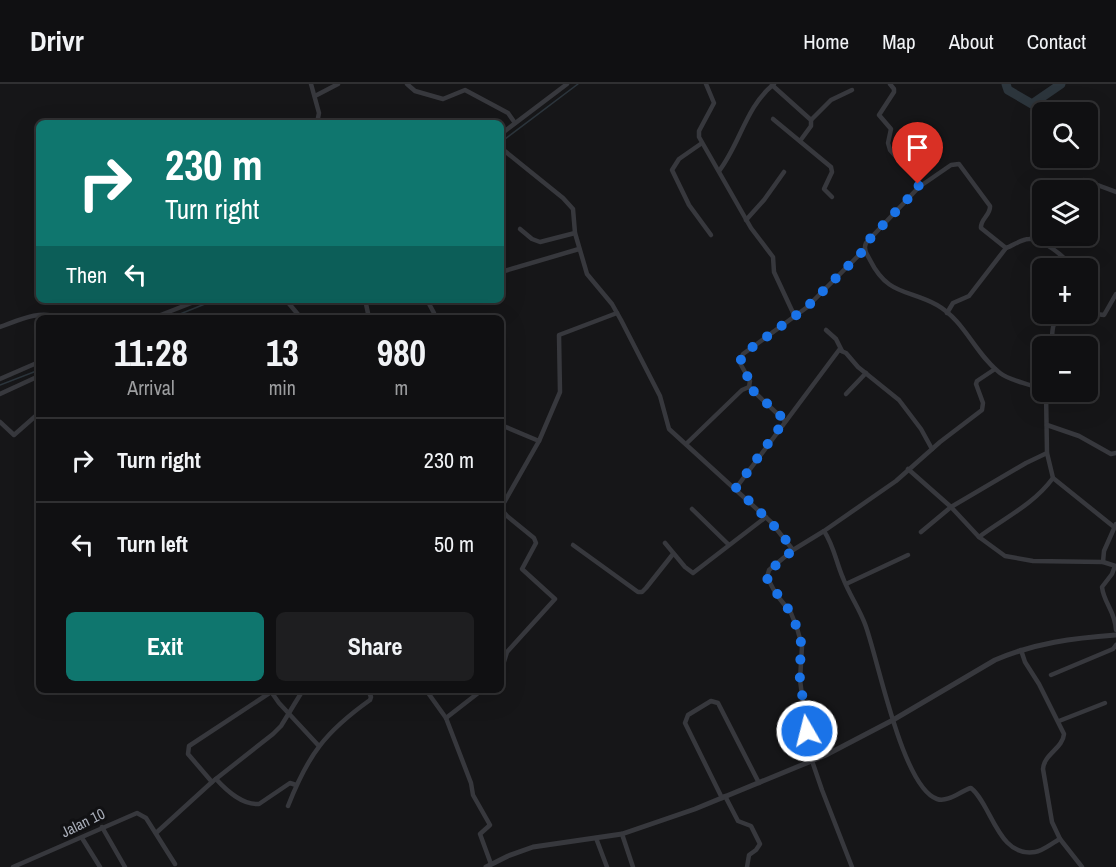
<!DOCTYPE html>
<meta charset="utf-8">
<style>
:root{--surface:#101012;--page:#1e1e20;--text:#f1f3f6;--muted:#9c9d9f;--line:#303032;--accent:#0f766e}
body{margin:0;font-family:"Archivo Narrow",sans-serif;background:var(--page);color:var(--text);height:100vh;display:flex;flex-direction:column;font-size:22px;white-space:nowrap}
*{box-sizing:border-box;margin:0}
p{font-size:20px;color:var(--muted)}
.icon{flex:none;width:33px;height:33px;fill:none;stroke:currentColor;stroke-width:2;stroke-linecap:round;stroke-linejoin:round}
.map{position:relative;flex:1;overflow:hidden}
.details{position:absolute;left:36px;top:231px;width:468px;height:378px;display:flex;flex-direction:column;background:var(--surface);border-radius:9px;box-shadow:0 6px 24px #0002,0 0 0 2px var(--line)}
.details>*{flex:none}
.guide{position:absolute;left:36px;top:36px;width:468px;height:183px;border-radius:9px;box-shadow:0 6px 24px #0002,0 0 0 2px var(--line);background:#0f766e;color:#fff;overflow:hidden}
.fabs{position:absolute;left:1032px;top:18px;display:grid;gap:12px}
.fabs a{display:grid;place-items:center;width:66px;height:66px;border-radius:9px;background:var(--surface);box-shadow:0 6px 24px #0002,0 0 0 2px var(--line);font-size:30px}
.pin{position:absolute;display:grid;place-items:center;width:51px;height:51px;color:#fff;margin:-62px -26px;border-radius:50% 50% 50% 0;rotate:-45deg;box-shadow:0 0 6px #0007}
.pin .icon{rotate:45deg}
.me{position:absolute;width:66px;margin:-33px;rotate:352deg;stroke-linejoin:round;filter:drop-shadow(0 0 4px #0008)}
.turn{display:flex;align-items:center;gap:21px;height:126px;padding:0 30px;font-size:27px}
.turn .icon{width:78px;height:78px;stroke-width:2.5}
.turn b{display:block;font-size:42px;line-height:51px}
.then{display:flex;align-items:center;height:57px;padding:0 30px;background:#0003;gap:12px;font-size:22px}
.eta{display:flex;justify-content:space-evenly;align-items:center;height:102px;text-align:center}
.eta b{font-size:36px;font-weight:700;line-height:42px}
.action{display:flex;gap:12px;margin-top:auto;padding:12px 30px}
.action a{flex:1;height:69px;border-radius:9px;background:var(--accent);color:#fff;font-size:24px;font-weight:700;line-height:69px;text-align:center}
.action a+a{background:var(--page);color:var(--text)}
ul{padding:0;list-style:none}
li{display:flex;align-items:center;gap:18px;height:84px;padding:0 30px;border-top:2px solid var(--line)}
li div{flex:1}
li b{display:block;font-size:22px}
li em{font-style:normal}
header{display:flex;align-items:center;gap:36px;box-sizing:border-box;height:84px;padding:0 30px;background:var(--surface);border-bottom:2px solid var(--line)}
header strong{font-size:28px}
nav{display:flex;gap:33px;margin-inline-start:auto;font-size:21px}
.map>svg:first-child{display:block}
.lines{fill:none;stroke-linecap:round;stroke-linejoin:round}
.stream{stroke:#2c353c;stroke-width:1.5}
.river{stroke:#2c353c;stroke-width:9}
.minor{stroke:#37383d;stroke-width:4.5}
.tertiary{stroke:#37383d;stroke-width:5}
.route{stroke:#1a73e8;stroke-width:10;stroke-dasharray:0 18}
.labels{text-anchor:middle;stroke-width:6;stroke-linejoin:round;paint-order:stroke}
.street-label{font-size:15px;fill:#a8adb8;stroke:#111113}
</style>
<header>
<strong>Drivr</strong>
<nav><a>Home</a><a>Map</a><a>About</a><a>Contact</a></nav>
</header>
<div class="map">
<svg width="1116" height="783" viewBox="0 0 1116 783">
<rect width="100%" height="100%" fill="#161618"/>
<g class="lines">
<g class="stream">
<path d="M501,58L578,0"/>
<path d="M170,234L215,216"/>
<path d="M0,301L39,286"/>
</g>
<path class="river" d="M1006,0L1008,6L1032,20L1061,0"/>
<g class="minor">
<path d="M311,0L319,29L317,39"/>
<path d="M407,0L415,7L443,15L465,6L508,29L515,39"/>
<path d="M706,0L714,19L699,47V53L751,144L773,173L774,188L795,233"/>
<path d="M890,0L894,5V8L879,31L891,45L888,59L890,66L918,97L919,103L866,159C863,166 867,170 870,176C888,212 908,205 937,221C965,237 975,270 1000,289C1012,298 1029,299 1042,306"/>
<path d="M772,1L811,36V42L800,57"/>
<path d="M315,12L338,0"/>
<path d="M773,35L831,83L832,88L824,105L832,113"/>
<path d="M811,36L831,16L852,6"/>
<path d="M501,50L567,0"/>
<path d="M702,59L679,75L672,86L689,121L711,151"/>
<path d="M501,64L563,114L573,125L575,149L587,190L612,220L621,236L660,312L669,345L771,438L793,466L824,447L896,397L940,358L982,326L983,319L976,300L977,297L995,285"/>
<path d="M719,87C740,60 746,22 774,0"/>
<path d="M1084,96L1116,108"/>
<path d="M919,103L951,81L959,80L990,122C991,131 980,135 981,144L1006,164C1013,162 1021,155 1029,155C1041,154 1067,173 1071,184"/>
<path d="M746,136L764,116L784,88"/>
<path d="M520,145L532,155L540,158L575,149"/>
<path d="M501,188L579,165"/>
<path d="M286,216L301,234"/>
<path d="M362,216L366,220L369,234"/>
<path d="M427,216L434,229L433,234"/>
<path d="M947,229L953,219L969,212L1006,164"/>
<path d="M1088,229L1104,231L1116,210"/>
<path d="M153,234L199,216"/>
<path d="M0,243C17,237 41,225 58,234"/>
<path d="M826,246L836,255L842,267"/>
<path d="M1052,262C1052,250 1051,237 1062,230"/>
<path d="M0,295L39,278"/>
<path d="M749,303L750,297L740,279L743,270L806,224L865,165"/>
<path d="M1046,308L1047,369"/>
<path d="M0,310L39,292"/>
<path d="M846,310L866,289"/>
<path d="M0,338L14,351L39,329"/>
<path d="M501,341L539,357"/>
<path d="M1047,341L1079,352L1111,370L1116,369"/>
<path d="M686,360L742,306L749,303L785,337"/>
<path d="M908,385L951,423L921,448"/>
<path d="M736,404L839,266L846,269L858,283L899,316L921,345L932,365"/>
<path d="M501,424L539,357L560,308L559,251L617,229"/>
<path d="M501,425L507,432L534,454L536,459L522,485L555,515L507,568L501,587"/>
<path d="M692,425L728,460"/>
<path d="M1114,443L1053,394L1047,369L1026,379L951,423L979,453L1005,472L1033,477L1103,478L1116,482"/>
<path d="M824,447C834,462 836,478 843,494C849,510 859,524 865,540C878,574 902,703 937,715C948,719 962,706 971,704C992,721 998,774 1035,768C1043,767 1052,759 1060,755"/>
<path d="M979,453C1004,434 1033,421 1053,394"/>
<path d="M665,459L685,483L693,489L766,433"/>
<path d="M573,461L638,508H642L646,504L673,470"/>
<path d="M793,466L769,486L767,493L776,510L791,529L797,544L802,562L800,596L810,671L822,706L852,783"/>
<path d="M1103,478L1104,467L1116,440"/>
<path d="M1115,482L1112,490L1102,503C1104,520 1115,526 1116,546"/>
<path d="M846,500L908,471"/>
<path d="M1021,566L1025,578L1039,600L1064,650C1063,664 1044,670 1043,685L1052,738L1060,755L1082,783"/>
<path d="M1051,591L1113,565L1116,561"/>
<path d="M270,606L279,619L318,661"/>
<path d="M426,606L446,634L471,699L473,711L490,741L480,750L491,780"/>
<path d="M446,634L482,606"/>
<path d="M1059,637L1105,619"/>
<path d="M216,695C227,707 242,721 259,720L290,699L296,701"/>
<path d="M212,698L188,670L189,662L271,608"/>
<path d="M725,712L738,737L751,742L760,760L756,766L749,771L747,783"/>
<path d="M722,714L685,639L688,631L711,617L718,619L759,699"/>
<path d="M288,722C308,671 325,648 370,616L371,613L368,606"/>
<path d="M102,743L125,783"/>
<path d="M156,749L212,698L273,650L281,642L303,606"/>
<path d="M622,750L633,783"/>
<path d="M82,754L100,783"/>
<path d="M596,754L607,783"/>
<path d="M13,783L137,729L146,734L175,780"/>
</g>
<path class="tertiary" d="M486,783L508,772L533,763L622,750L695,725L826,671L893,636L995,576C1034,559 1074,554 1116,551"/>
</g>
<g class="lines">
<path class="route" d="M807,647L799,587L802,562L797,544L791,529L768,497L766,490L793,466L780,448L736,404L785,336L749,303L750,297C745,287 737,280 743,270L806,224L865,165L866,159L919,103L918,100"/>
</g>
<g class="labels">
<g class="street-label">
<text transform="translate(83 739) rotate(-26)" y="5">Jalan 10</text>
</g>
</g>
</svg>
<div class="fabs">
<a><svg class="icon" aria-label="search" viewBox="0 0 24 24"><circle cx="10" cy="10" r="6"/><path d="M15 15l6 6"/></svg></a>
<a><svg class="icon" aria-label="layers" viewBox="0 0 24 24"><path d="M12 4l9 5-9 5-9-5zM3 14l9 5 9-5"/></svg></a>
<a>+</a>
<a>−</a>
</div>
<div class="pin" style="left:918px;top:100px;background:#d93025"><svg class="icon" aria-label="arrive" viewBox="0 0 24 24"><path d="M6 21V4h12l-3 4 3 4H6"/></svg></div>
<svg class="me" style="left:807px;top:647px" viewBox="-20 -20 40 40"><circle r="17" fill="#1a73e8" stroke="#fff" stroke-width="3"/><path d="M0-11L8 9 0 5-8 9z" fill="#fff"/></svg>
<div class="guide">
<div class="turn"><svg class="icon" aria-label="right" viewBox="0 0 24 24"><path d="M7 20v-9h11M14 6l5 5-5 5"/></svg><div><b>230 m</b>Turn right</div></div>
<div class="then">Then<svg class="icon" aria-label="left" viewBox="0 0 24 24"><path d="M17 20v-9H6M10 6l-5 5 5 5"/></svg></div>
</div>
<section class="details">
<div class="eta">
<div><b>11:28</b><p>Arrival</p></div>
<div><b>13</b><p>min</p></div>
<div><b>980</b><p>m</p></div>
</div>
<ul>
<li><svg class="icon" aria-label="right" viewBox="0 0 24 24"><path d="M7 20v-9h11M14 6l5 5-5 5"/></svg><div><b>Turn right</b></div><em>230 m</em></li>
<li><svg class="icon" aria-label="left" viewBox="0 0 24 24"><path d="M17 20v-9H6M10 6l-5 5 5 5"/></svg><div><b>Turn left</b></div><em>50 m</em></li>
</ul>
<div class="action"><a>Exit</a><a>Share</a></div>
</section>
</div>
